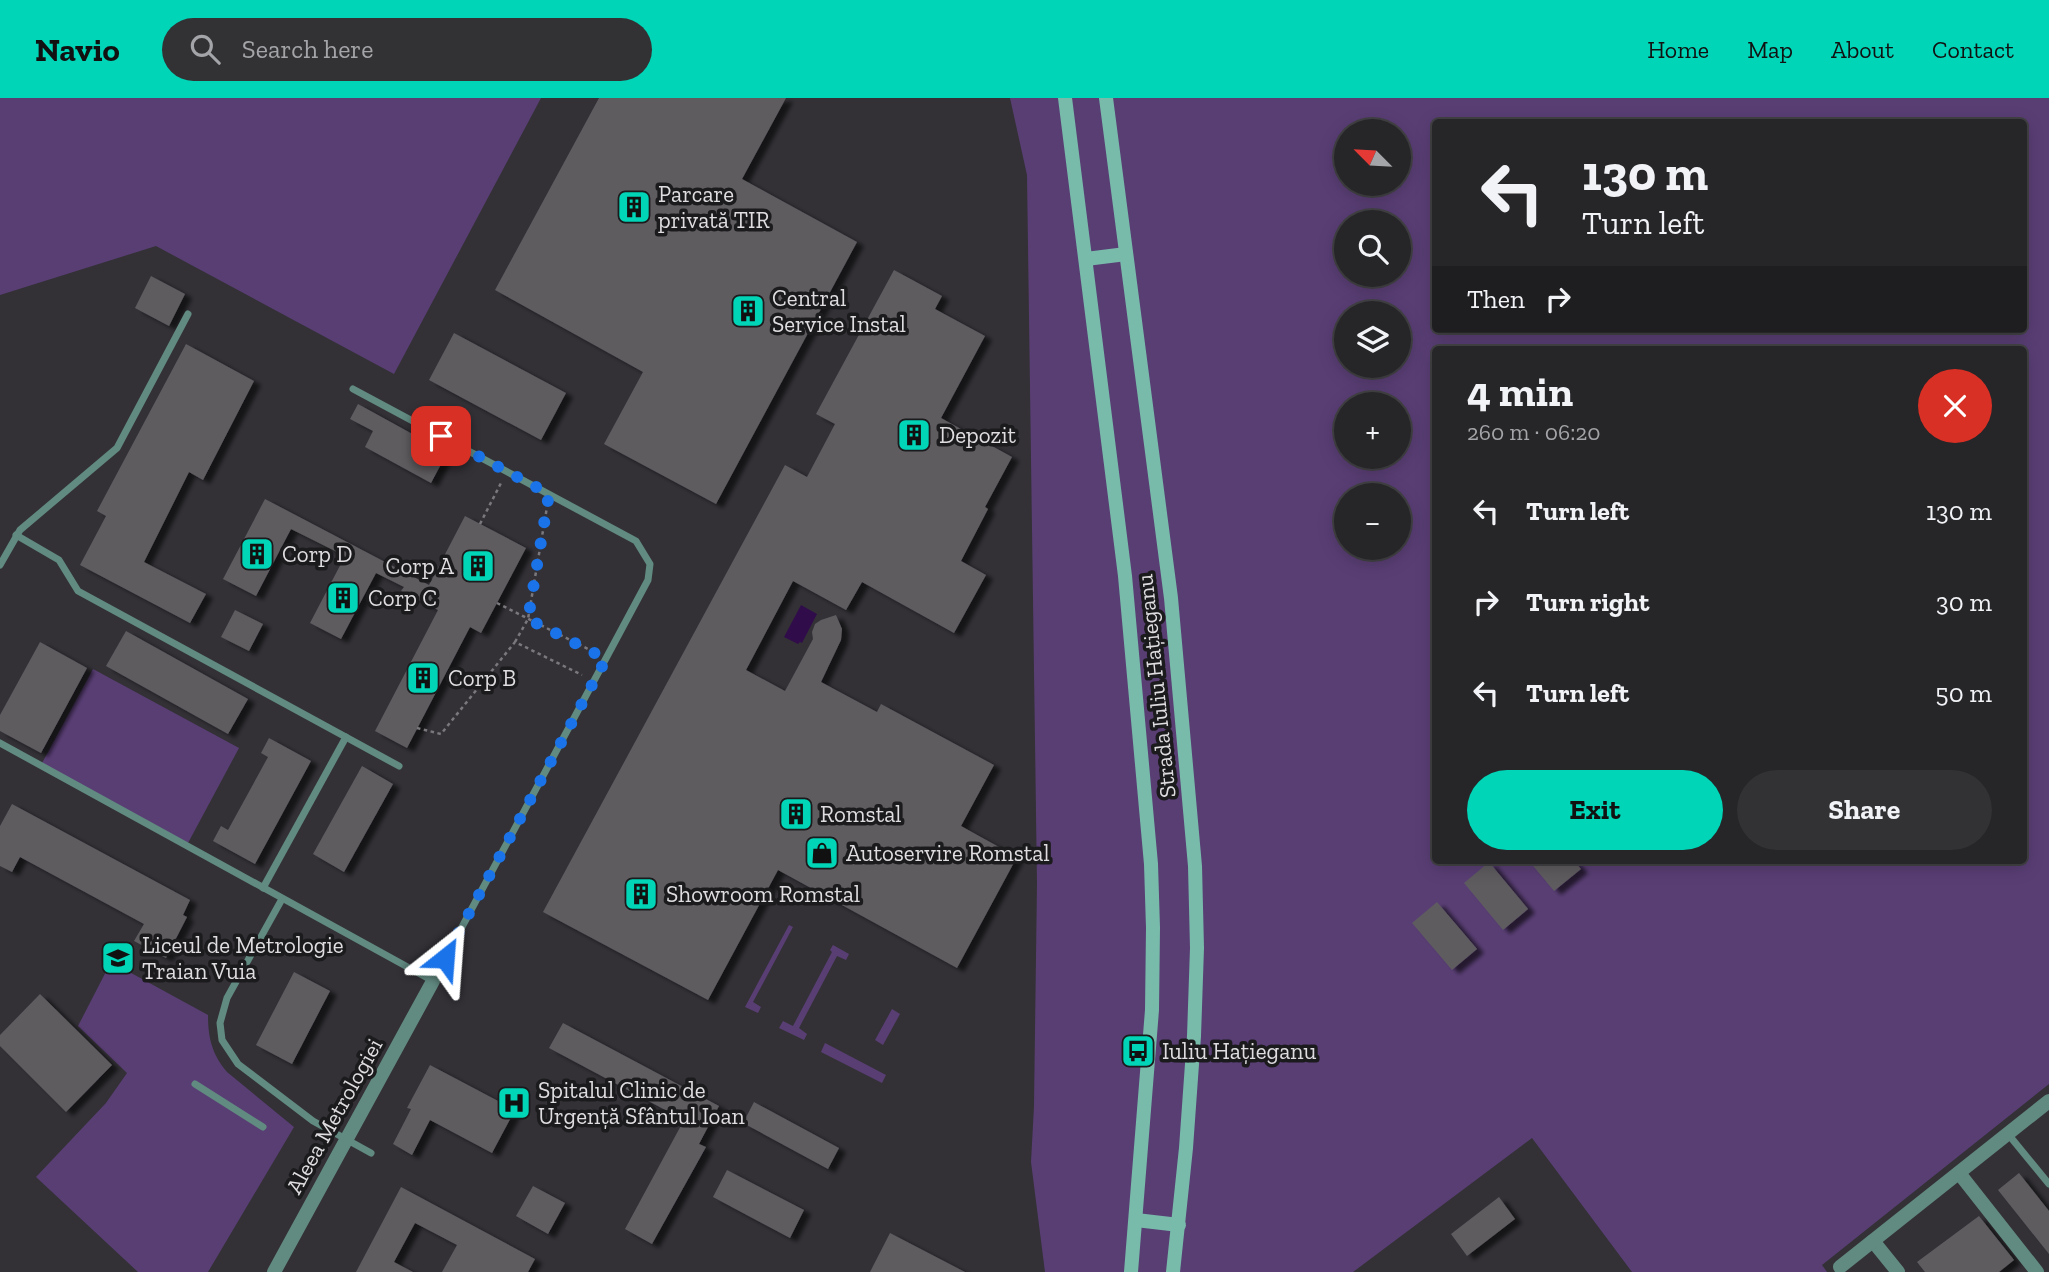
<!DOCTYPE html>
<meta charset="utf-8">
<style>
:root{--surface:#262528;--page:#323134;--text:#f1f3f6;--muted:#a4a5a8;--line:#424245;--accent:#00d5b7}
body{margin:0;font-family:"Zilla Slab",serif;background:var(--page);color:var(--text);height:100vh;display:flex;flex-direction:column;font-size:26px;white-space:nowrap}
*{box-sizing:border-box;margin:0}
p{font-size:23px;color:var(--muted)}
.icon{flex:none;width:38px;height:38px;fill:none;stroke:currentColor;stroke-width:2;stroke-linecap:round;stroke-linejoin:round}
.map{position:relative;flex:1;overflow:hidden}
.details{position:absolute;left:1432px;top:248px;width:595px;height:518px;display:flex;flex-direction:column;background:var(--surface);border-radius:7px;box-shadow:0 4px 18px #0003,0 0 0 2px var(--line)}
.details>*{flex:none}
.guide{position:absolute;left:1432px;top:21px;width:595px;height:214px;border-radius:7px;box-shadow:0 4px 18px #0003,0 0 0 2px var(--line);background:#262528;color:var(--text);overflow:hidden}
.needle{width:46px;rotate:294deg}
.controls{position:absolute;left:1334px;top:21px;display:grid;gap:14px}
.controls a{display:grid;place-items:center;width:77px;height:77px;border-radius:50%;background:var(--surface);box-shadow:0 4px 18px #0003,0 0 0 2px var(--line);font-size:35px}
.pin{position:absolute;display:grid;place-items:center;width:60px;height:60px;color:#fff;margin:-30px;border-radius:14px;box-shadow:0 4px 10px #0006}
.me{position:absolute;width:77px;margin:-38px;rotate:28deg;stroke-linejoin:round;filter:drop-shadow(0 0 5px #0008)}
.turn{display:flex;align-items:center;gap:24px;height:147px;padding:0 35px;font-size:32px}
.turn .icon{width:91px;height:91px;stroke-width:2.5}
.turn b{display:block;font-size:49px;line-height:60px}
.then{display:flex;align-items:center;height:66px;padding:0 35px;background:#0003;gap:14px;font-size:26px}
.round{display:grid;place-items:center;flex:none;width:74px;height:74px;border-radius:37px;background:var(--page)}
.head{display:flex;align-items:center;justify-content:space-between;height:119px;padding:0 35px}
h1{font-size:42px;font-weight:700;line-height:52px}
.button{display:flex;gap:14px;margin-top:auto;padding:14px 35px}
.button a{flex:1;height:80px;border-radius:42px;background:var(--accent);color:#111;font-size:28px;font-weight:700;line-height:80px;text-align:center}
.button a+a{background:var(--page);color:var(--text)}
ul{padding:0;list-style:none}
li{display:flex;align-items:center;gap:21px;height:91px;padding:0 35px}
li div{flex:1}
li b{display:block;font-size:26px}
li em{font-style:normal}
header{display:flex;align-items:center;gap:42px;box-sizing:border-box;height:98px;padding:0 35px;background:var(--accent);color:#111}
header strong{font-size:33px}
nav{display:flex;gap:38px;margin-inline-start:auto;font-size:24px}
.search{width:490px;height:63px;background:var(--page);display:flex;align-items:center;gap:18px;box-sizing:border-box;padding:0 24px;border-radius:38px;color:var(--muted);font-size:26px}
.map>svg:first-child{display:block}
.green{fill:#593e74;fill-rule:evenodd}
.water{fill:#300d4a}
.building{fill:#5e5b61;filter:url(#shadow)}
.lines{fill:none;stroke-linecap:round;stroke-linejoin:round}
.path{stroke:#7a787c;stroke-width:2.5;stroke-dasharray:3.5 3.5;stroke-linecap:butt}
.lane{stroke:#618a80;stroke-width:7}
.street{stroke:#618a80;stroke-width:14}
.secondary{stroke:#78bbab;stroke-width:14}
.route{stroke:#1a73e8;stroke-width:12;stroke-dasharray:0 21.6}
.labels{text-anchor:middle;stroke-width:7;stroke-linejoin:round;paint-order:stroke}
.poi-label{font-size:23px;fill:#dfdde0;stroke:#1b1a1c;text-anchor:start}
.street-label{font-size:23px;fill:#dfdde0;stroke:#1b1a1c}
</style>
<header>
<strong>Navio</strong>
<div class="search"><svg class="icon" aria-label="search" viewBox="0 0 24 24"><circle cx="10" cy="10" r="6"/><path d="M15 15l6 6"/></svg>Search here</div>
<nav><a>Home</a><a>Map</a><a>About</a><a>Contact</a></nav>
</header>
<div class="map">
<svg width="2049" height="1174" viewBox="0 0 2049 1174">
<defs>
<filter id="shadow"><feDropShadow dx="7" dy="4" stdDeviation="2" flood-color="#0009"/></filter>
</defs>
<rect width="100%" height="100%" fill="#333136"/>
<g class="green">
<path d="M0,0H541L394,276L156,148L0,197Z"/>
<path d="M1010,0H2049V986L1822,1167L1827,1174H1632L1532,1040L1353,1174H1045L1031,1064L1034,1008L1037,785L1027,77ZM1435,24H2023V231H1435ZM1346,33H1398V86H1346ZM1346,124H1398V177H1346ZM1346,215H1398V268H1346ZM1435,252H2023V763H1435ZM1346,306H1398V359H1346ZM1346,397H1398V450H1346Z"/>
<path d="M93,571L239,650L188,745L42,665Z"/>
<path d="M789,827L793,829L753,904L761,909L758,915L745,909Z"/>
<path d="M833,847L849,856L846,862L837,858L799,930L807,936L804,942L779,930L783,923L793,928L832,854L830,852Z"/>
<path d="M111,864L208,917C208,940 212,956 227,974L294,1029L208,1174H138L36,1079L106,1005L127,975L78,928Z"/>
<path d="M892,911L900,916L883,947L875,942Z"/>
<path d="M825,945L886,977L882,985L821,954Z"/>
</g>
<path class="water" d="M801,507L817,516L802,545L800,544L798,546L784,539Z"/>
<g class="building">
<path d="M599,0H786L742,81L857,144L716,406L604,346L643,274L495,192Z"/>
<path d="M894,172L942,198L935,211L985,238L941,320L1012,359L985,409L988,411L961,463L986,477L954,535L862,484L846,512L793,483L746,572L785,593L813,541L812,534L815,526L821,522L836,517L842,531L841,542L821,584L877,614L881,606L994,667L961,728L1017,759L957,870L778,772L708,902L543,814L785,367L807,379L835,326L816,316Z"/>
<path d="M151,178L185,196L169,228L135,210Z"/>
<path d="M454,235L566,295L541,342L429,282Z"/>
<path d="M186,246L254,283L203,382L189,374L144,464L206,496L190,525L80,467L106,418L97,413Z"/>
<path d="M358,306L447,355L431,385L365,349L373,333L350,321Z"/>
<path d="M265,401L429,487L465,418L526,450L481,535L470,529L407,650L375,633L438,512L401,493L404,489L376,475L341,541L310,525L345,458L291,431L256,498L223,481Z"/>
<path d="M235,512L263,526L249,553L221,539Z"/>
<path d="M126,533L248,601L228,636L106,568Z"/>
<path d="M40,544L87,570L41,655L0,633V617Z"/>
<path d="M269,640L311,663L255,766L213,743L221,728L228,732L268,659L261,655Z"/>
<path d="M362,668L393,686L344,774L313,756Z"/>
<path d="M12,706L190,802L183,817L187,819L166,860L134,843L144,826L20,759L12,774L0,768V728Z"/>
<path d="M1529,763H1574L1581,771L1554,793Z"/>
<path d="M1489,764L1528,811L1503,832L1464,785Z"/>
<path d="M1437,804L1477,851L1452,872L1412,825Z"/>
<path d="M294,874L330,893L292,966L256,947Z"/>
<path d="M40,896L112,967L66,1014L0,948V937Z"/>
<path d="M563,925L719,1008L699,1046L706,1049L652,1146L625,1131L684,1022L549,950Z"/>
<path d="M430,967L515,1012L492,1055L430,1022L412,1057L393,1046L411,1011L407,1010Z"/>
<path d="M754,1004L839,1050L828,1071L743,1025Z"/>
<path d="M727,1072L804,1112L790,1140L713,1099Z"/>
<path d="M2019,1075L2049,1113V1156L1998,1092Z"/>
<path d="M533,1088L565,1105L548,1136L516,1118Z"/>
<path d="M401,1089L535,1161L528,1174H442L457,1147L415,1125L394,1164L413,1174H356Z"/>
<path d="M1499,1099L1515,1121L1467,1158L1451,1136Z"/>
<path d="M1979,1118L2014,1162L1999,1174H1925L1917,1164Z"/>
<path d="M890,1135L965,1174H870Z"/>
</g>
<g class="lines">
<g class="path">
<path d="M480,426L502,383"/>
<path d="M497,505L594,554"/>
<path d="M515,544L528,521L547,409"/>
<path d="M417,630L441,636L515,544L582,577"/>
</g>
<g class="lane">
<path d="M16,437L59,462L78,493L399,668"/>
<path d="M0,467L20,432L117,350L188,216"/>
<path d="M0,645L433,883L648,482L650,466L636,443L353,291"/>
<path d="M263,790L346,639"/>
<path d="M282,801L227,900L220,925L222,942L238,966L313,1023L371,1055"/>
<path d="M195,986L263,1029"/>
<path d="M2008,1036L2049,1086"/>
</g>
<g class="street">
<path d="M1959,1075L2037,1174"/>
<path d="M1873,1143L1898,1174"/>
<path d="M1840,1169L2049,1003"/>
<path d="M274,1174L433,883"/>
</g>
<g class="secondary">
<path d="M1065,0L1125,478L1151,766L1153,830L1152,912L1131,1174"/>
<path d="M1106,0L1171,500L1195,768L1197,850L1194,938L1186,1050L1173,1174"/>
<path d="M1086,161L1126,156"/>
<path d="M1136,1122L1179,1127"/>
</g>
</g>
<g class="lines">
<path class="route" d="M441,338L549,396L528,521L606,561L445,860"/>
</g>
<defs>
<symbol id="building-square" viewBox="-11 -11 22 22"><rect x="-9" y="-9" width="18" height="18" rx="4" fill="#00d5b7" stroke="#1b1a1c"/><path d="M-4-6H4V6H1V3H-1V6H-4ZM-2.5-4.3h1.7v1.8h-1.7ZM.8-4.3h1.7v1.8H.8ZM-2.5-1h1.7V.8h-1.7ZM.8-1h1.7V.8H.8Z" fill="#111"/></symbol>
<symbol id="shop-square" viewBox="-11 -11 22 22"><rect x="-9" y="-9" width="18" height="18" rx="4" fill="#00d5b7" stroke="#1b1a1c"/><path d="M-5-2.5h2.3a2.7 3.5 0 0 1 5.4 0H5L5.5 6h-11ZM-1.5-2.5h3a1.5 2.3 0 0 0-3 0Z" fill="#111"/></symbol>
<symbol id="school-square" viewBox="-11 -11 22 22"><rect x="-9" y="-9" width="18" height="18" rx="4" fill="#00d5b7" stroke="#1b1a1c"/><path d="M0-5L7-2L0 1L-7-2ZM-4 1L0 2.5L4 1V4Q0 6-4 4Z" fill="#111"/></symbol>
<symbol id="bus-square" viewBox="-11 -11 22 22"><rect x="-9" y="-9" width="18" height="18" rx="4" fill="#00d5b7" stroke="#1b1a1c"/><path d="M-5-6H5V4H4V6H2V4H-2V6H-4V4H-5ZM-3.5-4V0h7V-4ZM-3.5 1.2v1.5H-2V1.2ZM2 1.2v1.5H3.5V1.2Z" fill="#111"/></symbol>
<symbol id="hospital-square" viewBox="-11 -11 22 22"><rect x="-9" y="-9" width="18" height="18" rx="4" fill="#00d5b7" stroke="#1b1a1c"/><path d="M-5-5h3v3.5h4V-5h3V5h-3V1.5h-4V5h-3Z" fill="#111"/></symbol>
</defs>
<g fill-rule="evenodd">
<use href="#building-square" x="615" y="90" width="38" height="38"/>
<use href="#building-square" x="729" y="194" width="38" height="38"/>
<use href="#building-square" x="895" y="318" width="38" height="38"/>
<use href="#building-square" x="238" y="437" width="38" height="38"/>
<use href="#building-square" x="459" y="449" width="38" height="38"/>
<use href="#building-square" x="324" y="481" width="38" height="38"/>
<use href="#building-square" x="404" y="561" width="38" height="38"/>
<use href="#building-square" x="777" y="697" width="38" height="38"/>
<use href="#shop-square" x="803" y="736" width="38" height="38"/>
<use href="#building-square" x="622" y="777" width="38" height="38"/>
<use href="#school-square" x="99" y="841" width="38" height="38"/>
<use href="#bus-square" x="1119" y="934" width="38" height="38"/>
<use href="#hospital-square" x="495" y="986" width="38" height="38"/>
</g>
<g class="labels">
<g class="poi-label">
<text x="658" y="104">Parcare<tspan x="658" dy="26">privată TIR</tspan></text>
<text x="772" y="208">Central<tspan x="772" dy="26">Service Instal</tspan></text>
<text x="939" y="345">Depozit</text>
<text x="282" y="464">Corp D</text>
<text x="454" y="476" text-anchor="end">Corp A</text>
<text x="368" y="508">Corp C</text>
<text x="448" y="588">Corp B</text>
<text x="820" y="724">Romstal</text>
<text x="846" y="763">Autoservire Romstal</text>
<text x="666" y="804">Showroom Romstal</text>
<text x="142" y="855">Liceul de Metrologie<tspan x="142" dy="26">Traian Vuia</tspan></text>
<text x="1162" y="961">Iuliu Hațieganu</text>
<text x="538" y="1000">Spitalul Clinic de<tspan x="538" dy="26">Urgență Sfântul Ioan</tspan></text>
</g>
<g class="street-label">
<text transform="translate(1156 588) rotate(-96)" y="8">Strada Iuliu Hațieganu</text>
<text transform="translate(334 1018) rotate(-61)" y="8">Aleea Metrologiei</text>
</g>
</g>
</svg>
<div class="controls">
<a><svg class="needle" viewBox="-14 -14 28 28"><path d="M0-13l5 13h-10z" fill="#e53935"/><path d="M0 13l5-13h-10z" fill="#a4a5a8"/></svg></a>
<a><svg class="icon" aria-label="search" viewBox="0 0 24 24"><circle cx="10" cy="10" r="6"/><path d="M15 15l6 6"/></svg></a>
<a><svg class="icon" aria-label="layers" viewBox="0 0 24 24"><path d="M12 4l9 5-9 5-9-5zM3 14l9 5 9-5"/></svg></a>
<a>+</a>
<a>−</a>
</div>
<div class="pin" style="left:441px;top:338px;background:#d93025"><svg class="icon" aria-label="arrive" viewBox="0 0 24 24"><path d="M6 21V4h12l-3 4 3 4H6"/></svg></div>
<svg class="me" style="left:445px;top:860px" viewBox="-20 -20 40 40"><path d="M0-17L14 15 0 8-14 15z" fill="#1a73e8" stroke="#fff" stroke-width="4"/></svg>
<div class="guide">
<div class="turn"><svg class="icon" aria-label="left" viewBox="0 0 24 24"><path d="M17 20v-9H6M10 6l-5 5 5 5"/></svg><div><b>130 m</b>Turn left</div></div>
<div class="then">Then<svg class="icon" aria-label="right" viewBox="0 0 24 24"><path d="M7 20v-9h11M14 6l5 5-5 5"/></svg></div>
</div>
<section class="details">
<div class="head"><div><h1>4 min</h1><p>260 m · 06:20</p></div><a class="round" style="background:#d93025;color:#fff"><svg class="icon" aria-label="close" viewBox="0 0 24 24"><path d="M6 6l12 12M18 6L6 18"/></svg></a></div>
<ul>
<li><svg class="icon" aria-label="left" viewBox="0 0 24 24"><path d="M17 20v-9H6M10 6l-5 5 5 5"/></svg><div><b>Turn left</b></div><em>130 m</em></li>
<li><svg class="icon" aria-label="right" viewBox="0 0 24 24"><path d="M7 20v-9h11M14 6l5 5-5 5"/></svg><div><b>Turn right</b></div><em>30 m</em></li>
<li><svg class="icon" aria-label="left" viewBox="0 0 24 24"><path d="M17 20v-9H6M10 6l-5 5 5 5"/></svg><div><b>Turn left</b></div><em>50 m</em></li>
</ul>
<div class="button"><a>Exit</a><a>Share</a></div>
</section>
</div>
